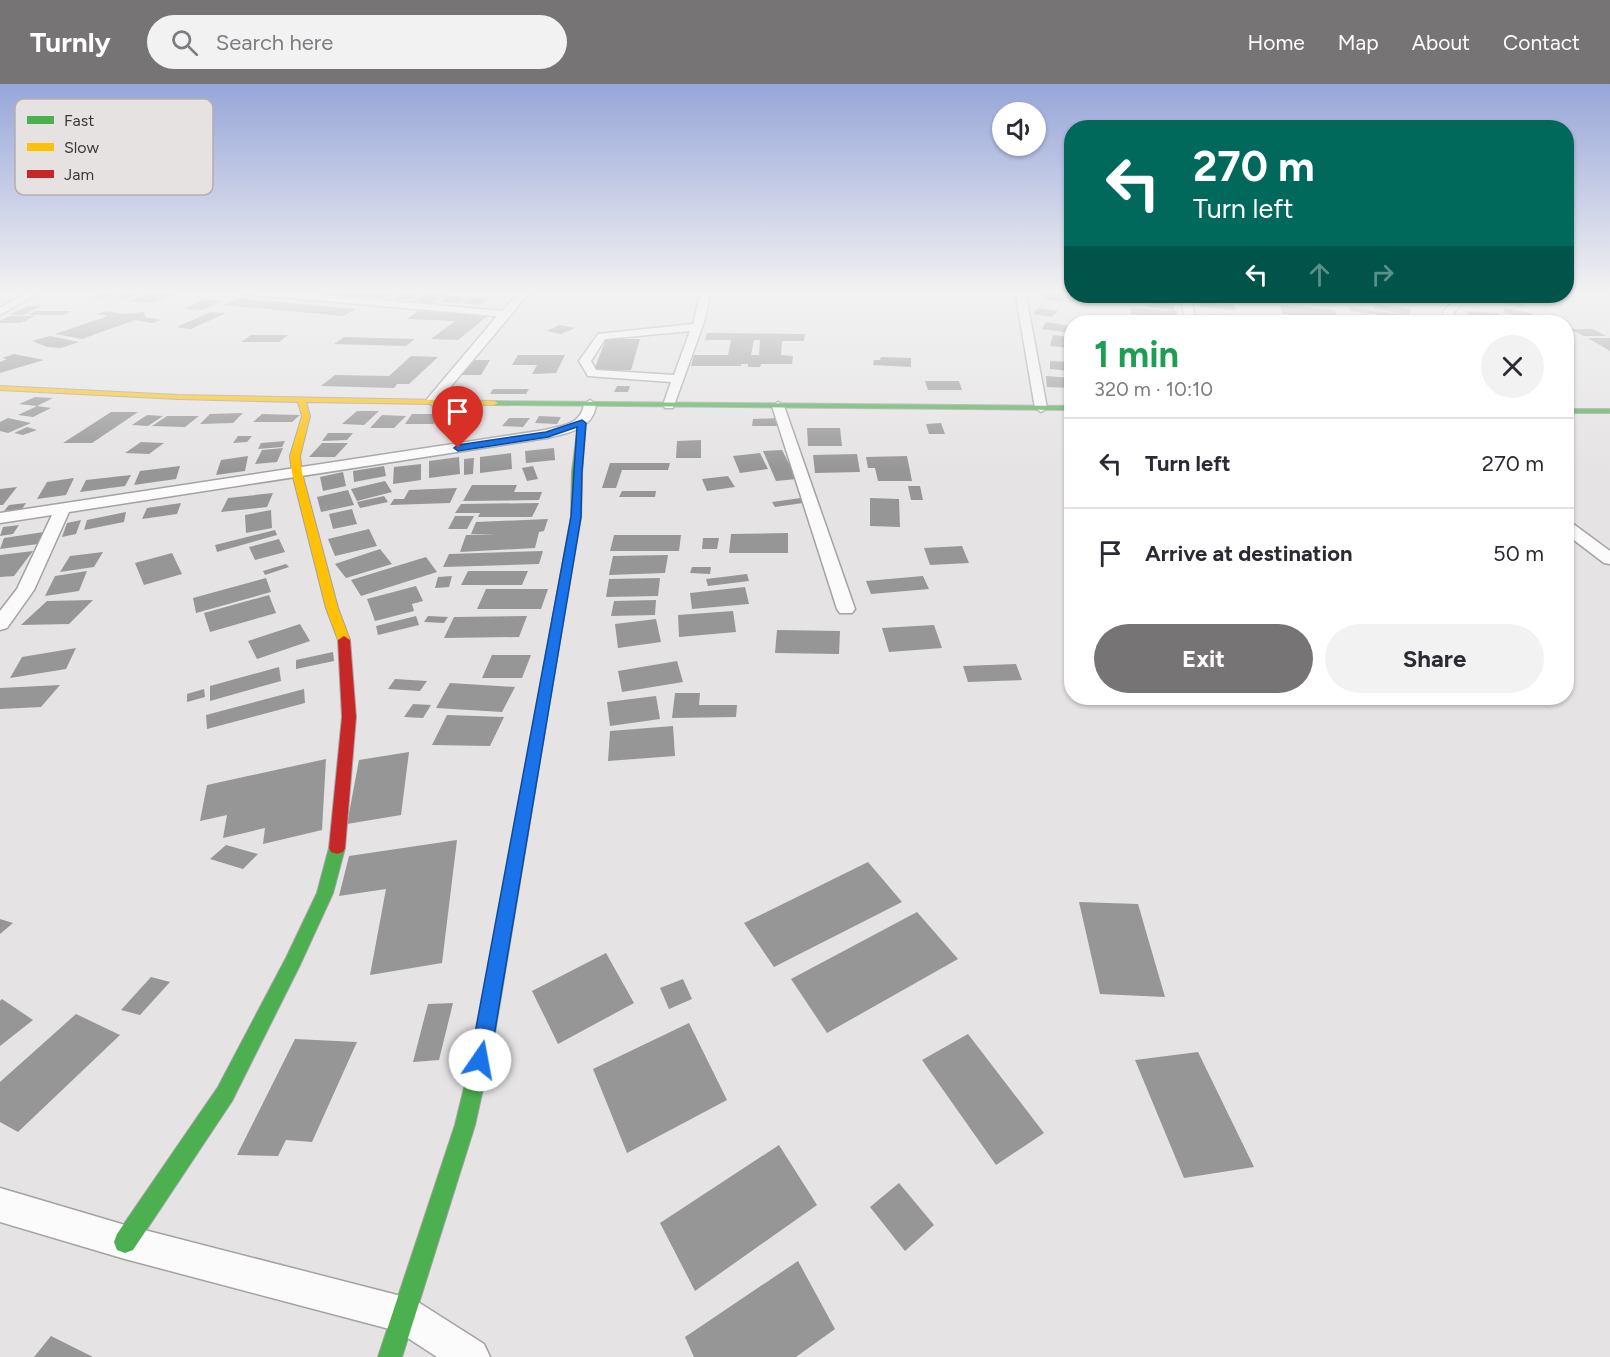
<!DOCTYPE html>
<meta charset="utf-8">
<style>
:root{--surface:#fff;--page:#f2f2f3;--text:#2b2b33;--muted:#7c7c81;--line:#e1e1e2;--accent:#767474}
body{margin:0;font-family:Figtree,sans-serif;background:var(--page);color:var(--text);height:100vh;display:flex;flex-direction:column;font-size:22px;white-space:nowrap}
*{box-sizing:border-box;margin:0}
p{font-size:20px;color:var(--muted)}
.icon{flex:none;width:33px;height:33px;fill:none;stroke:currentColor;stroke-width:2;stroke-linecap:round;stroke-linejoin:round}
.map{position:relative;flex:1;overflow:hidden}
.panel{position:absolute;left:1064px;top:231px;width:510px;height:390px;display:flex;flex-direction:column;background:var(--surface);border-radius:24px;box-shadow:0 2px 4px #0004}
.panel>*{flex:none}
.banner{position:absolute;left:1064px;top:36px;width:510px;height:183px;border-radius:24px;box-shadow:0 2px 4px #0004;background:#00695c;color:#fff;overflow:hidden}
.controls{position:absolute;left:992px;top:18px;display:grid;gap:12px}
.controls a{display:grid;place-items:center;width:54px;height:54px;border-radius:50%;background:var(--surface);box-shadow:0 2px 4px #0004;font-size:30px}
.pin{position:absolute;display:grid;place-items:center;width:51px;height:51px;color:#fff;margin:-62px -26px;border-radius:50% 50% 50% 0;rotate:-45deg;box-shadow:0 0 6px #0007}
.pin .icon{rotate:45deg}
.me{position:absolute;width:66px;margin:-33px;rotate:12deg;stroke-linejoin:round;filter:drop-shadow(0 0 4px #0008)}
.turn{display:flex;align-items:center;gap:21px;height:126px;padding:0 30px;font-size:27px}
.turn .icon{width:78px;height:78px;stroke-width:2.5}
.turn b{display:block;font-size:42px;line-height:51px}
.lanes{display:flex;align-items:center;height:57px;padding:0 30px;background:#0003;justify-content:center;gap:30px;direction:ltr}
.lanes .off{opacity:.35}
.round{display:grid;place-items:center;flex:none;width:63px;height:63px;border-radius:32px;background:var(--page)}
.overview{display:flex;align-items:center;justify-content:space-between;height:102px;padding:0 30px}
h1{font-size:36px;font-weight:700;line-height:45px;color:#1e9e55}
.primary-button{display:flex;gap:12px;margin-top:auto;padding:12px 30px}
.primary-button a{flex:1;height:69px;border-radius:36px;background:var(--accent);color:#fff;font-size:24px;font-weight:700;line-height:69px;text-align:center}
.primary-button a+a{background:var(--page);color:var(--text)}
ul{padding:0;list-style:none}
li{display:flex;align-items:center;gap:18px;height:90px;padding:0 30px;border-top:2px solid var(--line)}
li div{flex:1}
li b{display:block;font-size:22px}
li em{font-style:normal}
header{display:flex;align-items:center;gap:36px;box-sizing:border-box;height:84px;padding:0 30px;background:var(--accent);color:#fff}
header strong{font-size:28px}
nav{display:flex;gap:33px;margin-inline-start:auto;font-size:21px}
.search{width:420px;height:54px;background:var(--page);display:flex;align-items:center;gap:15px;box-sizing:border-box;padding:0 21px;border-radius:33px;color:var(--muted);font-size:22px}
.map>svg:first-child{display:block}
.building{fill:#979696;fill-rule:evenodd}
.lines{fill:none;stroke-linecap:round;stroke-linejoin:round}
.street-casing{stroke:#a4a2a3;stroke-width:3}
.fast-casing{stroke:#a4a2a3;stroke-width:2}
.slow-casing{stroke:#a4a2a3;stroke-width:2}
.jam-casing{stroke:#a4a2a3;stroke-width:2}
.street{fill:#fbfbfb;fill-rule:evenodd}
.fast{fill:#4caf50;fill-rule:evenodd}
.slow{fill:#ffc107;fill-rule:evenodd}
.jam{fill:#c62828;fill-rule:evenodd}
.route{fill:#1a73e8;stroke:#114b97;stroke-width:1.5}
.key{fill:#e6e2e2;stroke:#b2afaf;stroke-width:1.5}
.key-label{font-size:16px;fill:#3a3838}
</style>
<header>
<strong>Turnly</strong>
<div class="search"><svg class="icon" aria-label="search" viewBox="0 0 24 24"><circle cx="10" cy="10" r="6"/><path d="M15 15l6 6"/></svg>Search here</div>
<nav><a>Home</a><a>Map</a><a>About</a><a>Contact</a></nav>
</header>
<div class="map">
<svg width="1610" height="1273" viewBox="0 0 1610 1273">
<rect width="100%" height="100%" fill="#e5e3e3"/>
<g class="building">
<path d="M111,207L131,208L122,211L113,210L98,215H91Z"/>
<path d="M136,207L146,208L122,216L114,215Z"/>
<path d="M353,207H372L363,214L344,213Z"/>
<path d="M377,207H400L389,214L367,213Z"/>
<path d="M406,207H419L424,208L408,216L392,215Z"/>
<path d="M153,208L175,210L151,219L129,217Z"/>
<path d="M428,209L447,211L431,219L413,217Z"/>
<path d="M1044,209L1087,212L1088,219L1045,216Z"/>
<path d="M448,212L467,214L458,219L439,218Z"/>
<path d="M1483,212H1494L1528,218L1522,223L1479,215Z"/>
<path d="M239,214L356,225L343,232L223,221Z"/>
<path d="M472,214L489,215L479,221L462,219Z"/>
<path d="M204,215L222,217L202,226L184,225Z"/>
<path d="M1148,217L1174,219V226L1147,223Z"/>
<path d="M1198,218L1233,220L1236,226L1201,223Z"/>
<path d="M1376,220L1411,225L1409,231L1374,225Z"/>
<path d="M1280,221L1335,226L1337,235L1282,230Z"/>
<path d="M27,222H41L24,231H10Z"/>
<path d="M1351,223L1411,232L1410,235L1349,227Z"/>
<path d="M1038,224L1058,227L1052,233L1033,230Z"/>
<path d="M1131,224L1177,227V234L1131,230Z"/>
<path d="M1505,224L1532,229L1531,234L1503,229Z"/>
<path d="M35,227H71L64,231H28Z"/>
<path d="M106,227L124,230L144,228L145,233L161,236L152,239L135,236L82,255L55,250L108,232L96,230Z"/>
<path d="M418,227L490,230L458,256L431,255L455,237L407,235Z"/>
<path d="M1465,227L1497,229L1502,236L1471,233Z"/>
<path d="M211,228L226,229L191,245L176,243Z"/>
<path d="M1207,230L1238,231L1243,238H1212Z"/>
<path d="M1362,230L1409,237V238H1379L1360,236Z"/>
<path d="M10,232H35L21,239H0V237Z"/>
<path d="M1046,238L1071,242V249L1042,245Z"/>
<path d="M560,241L575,244L561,250L546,247Z"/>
<path d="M1570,245H1593L1606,252H1584Z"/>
<path d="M707,249L805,250L804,257H782L781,271L793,272L792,280H761L760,283H748V280H741V282H691L694,271H728L731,256H705ZM754,256H760L759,271H751Z"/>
<path d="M251,251H288L279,258H241Z"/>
<path d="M1053,251L1071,253V259H1058L1071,260V264L1050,262Z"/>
<path d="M50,252L79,258L61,264L47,263L32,257Z"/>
<path d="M344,253L415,255L406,262L334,260Z"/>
<path d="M1588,254H1610V267Z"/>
<path d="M606,255H640L631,286H594Z"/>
<path d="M14,270L44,276L0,289V278L7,275L2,274Z"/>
<path d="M518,271H565L556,289L532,290L537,281H512Z"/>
<path d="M411,272L438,273L409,300H397L394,304L321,302L335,291L389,292Z"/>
<path d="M881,273L911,274V283L873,281L874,276H880Z"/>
<path d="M468,276H490L481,291H458Z"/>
<path d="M1050,277L1071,278V287L1050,285Z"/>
<path d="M1046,292L1071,294V304L1047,303Z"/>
<path d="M925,297H959L962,306H928Z"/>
<path d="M617,302H630L628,308H614Z"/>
<path d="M493,305H529L526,310H490Z"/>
<path d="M35,313L53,314L37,322L19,320Z"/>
<path d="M37,322L51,324L33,333L18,331Z"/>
<path d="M357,327H379L364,341L342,340Z"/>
<path d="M111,328H138L92,359H63Z"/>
<path d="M243,329L233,339L200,340L210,330Z"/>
<path d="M262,330L300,331L292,338H253Z"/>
<path d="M412,330H440L434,340H405Z"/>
<path d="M147,331L163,332L148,342L132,341Z"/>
<path d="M382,331L406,332L394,344H370Z"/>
<path d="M167,332H199L185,343L152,342Z"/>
<path d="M539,332L561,333L557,340L535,339Z"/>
<path d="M454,333H478L469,346H444Z"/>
<path d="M8,334L31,339L8,349L0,347V338Z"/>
<path d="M509,334H530L523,343L502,342Z"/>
<path d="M779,334V342H752L753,335Z"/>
<path d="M941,339L945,350H929L926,340Z"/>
<path d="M27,343L37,346L23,351L14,349Z"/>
<path d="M807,344H840L842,362H808Z"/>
<path d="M328,349H353L347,356L322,357Z"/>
<path d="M238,352H252L247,358L233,359Z"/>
<path d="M701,356V374H676L677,357Z"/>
<path d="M285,357L282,363L258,365L261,359Z"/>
<path d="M141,358L164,359L149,370L125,369Z"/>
<path d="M322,359H348L335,373H309Z"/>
<path d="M283,364L277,378L255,380L262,366Z"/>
<path d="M554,364L555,376L526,379L525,367Z"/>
<path d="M782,366L797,395L776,397L763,367Z"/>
<path d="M511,369L512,385L480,389V373Z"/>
<path d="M760,369L768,385L740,389L733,372Z"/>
<path d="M857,370L860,388L815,389L813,371Z"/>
<path d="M248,372L245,387L216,391L221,376Z"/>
<path d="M907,372L912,397H878L875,384H868L866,373Z"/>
<path d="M459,373L460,390L429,394V377Z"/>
<path d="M474,374L473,390L464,391V375Z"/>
<path d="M610,379H670L668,386H622L616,404H602Z"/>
<path d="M421,380V396L393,400L394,383Z"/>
<path d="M180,382L176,395L134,401L140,387Z"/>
<path d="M384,382L386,392L354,398L353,387Z"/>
<path d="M533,382L538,395L527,397L522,384Z"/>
<path d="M343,388L346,402L323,407L320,393Z"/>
<path d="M131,391L125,402L80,408L86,396Z"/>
<path d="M728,392L735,403L707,407L702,395Z"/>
<path d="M74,394L66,411L37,415L47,398Z"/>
<path d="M385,397L392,408L357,417L351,405Z"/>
<path d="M472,401H517L514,408H542L539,416L463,417Z"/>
<path d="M908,402H920L923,416H911Z"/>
<path d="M17,403L3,421H0V405Z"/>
<path d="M457,404L450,419L390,421L394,415H404L409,406Z"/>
<path d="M348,406L354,421L321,428L317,413Z"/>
<path d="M622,407H656L655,413H619Z"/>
<path d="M273,409L267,423L221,428L228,414Z"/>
<path d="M384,412L388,418L360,424L357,418Z"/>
<path d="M801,414L803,419L775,423L772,418Z"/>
<path d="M870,414L899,415L900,443L870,442Z"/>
<path d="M26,419L22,425L4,427L9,421Z"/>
<path d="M181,419L177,430L142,435L147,424Z"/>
<path d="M539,419L532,433H478L480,429H455L461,420Z"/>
<path d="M352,425L357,440L333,445L329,430Z"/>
<path d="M271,426L272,444L246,449L245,431Z"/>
<path d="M126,428L124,438L84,446L87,436Z"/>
<path d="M455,432H474L467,445H448Z"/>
<path d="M548,435L544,447L539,448L535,464L460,468L466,451L496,450H471L476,438Z"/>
<path d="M81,436L76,450L62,453L67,439Z"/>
<path d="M19,441L13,450L0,452L3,443Z"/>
<path d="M369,445L377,462L335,472L328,455Z"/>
<path d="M275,446L277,451L217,468L215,461Z"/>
<path d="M44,448L38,460L0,465L4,454Z"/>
<path d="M788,449V469H729L731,450Z"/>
<path d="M614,451H681L679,467H610Z"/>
<path d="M703,454H719L717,465H702Z"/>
<path d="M279,455L285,468L255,476L249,463Z"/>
<path d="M962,462L969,479L930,481L924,464Z"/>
<path d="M380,465L392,480L346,494L335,480Z"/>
<path d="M33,467L14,492L0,493V471Z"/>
<path d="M543,467L539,480L443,483L449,470Z"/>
<path d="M103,468L94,483L60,488L70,472Z"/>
<path d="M172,469L182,490L144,501L135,479Z"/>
<path d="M668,471L665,489L609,491L613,472Z"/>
<path d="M426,473L437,488L361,512L351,496Z"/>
<path d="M286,480L289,483L265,491L263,487Z"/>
<path d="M692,483H711L710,490L690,489Z"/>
<path d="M87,487L79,507L45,512L55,492Z"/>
<path d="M468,487H528L522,501H461Z"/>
<path d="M747,490L749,497L708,502L706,495Z"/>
<path d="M452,492L449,503L435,504L438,493Z"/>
<path d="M923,492L929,505L871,510L866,497Z"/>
<path d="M266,494L271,508L196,529L193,514Z"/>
<path d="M660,494L658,512L606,513L609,495Z"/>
<path d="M416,502L423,517L412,520L414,527L375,537L367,515Z"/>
<path d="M745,503L749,520L692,525L690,509Z"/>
<path d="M486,505H548L541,525H477Z"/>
<path d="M269,511L276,529L210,548L204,529Z"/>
<path d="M93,516L69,540L21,541L47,517Z"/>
<path d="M656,516L655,531L611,532L614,517Z"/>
<path d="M733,527L736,548L679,553L678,531Z"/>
<path d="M416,532L419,541L378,551L376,542Z"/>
<path d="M428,532L448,533L444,539L424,538Z"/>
<path d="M527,532L519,553L444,554L454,533Z"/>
<path d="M656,535L661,558L618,564L615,540Z"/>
<path d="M300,540L310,557L257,575L248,557Z"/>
<path d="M934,541L942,564L889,568L882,544Z"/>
<path d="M777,546L840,547L839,570L775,569Z"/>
<path d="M76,564L66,585L10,594L22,573Z"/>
<path d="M333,568L334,577L296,585V576Z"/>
<path d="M492,571H531L522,594H482Z"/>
<path d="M677,577L683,598L622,608L618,587Z"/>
<path d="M1016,580L1022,596L968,598L963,582Z"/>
<path d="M279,583L281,597L210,617V602Z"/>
<path d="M395,595L427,597L420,607L388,605Z"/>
<path d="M450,599L515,603L502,628L436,624Z"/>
<path d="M60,601L41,623L0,625V604Z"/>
<path d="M204,605L205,613L187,618V610Z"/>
<path d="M304,605L305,619L207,645L206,631Z"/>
<path d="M675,609H700L699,621H737L736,633L672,634Z"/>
<path d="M656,612L660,635L610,642L607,618Z"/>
<path d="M413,620L431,621L423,634L404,633Z"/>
<path d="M447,631L504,633L490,662L432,661Z"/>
<path d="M673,642L675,672L608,677L610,647Z"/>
<path d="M409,668L401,731L347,740L359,676Z"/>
<path d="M326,675L322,746L263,760L265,744L223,754L227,731L200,737L207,701Z"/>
<path d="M457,756L442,879L370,891L386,805L339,812L349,772Z"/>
<path d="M226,761L258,770L243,785L210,775Z"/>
<path d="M868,778L902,818L774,883L744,839Z"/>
<path d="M1079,818L1138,820L1165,913L1100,910Z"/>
<path d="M917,828L958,875L827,949L791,895Z"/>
<path d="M0,835L13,839L0,850Z"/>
<path d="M606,869L634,919L558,960L532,907Z"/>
<path d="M151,893L170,898L140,931L121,926Z"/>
<path d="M683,895L692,915L669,925L660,904Z"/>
<path d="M2,915L33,936L0,962V917Z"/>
<path d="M453,919L439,976L413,978L428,920Z"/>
<path d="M76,930L120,951L18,1048L0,1038V998Z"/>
<path d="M689,939L727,1016L627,1069L593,985Z"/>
<path d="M968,950L1044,1049L996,1081L922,976Z"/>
<path d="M295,955L357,958L312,1058L286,1056L278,1072L237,1071Z"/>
<path d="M1198,968L1254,1083L1184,1094L1135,976Z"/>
<path d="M779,1061L817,1121L695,1207L660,1139Z"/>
<path d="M899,1099L934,1141L905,1167L870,1123Z"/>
<path d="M798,1177L835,1245L796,1273H694L685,1253Z"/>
<path d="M51,1252L93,1273H34Z"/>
</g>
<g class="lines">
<defs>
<g id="street">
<path d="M29,207H41L0,231V224Z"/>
<path d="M237,207H280L502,227L521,207H531L436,320L432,321L426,317L428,314L497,232L241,210Z"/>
<path d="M701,207H711L704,238L673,324H665L663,321L671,298L588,292L579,277L598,250L693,240ZM690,247L674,291L596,286L591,277L605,255Z"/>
<path d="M1015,207H1025L1047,324L1041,328L1035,324Z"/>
<path d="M1181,212H1191L1195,238H1185Z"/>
<path d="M1459,212H1469L1454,228L1451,238H1441L1444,227Z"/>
<path d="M590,316L596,320C594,345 568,349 547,354L69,428L34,506L7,544L0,546V527L17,505L52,431L0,439V429L545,346C563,341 581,341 584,320Z"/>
<path d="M778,318L784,322L855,525L852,529H840L837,525L772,322Z"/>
<path d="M1566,437L1572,439L1610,467V480L1604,479L1566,450Z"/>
<path d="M0,1104L125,1141L405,1213L418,1218L484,1260L490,1273H437L397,1247L125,1175L0,1138Z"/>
</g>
<g id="fast">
<path d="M491,317L1071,322V326L494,321L490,319Z"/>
<rect x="1566" y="325" width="44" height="4"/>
<path d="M582,336L586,339L582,388L581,433L553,598L547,602L541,598L571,433L572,388L578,339Z"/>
<path d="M337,758L343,760L345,764L333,809L299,883L232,1017L133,1166L125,1169L117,1166L114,1158L117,1150L218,1003L286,874L317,809L329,764L331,760Z"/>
<path d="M507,821L513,823L515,828L494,955L475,1041L402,1273H378L455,1041L476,955L499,828L501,823Z"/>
</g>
<g id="slow">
<path d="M0,302L178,311L494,317L498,319L494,321L306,318L310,332L300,372L302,389L338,524L350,556L344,560L338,556L326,524L292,389L290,372L302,332L298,318L178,315L0,306Z"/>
<path d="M547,594L553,598L515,828L513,833L507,835L501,833L499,828L541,598Z"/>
</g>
<path id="jam" d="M344,552L350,556L356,633L345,764L343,768L337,770L331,768L329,764L342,633L338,556Z"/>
</defs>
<use href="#street" class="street-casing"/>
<use href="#fast" class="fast-casing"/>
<use href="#slow" class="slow-casing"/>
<use href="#jam" class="jam-casing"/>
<use href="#street" class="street"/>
<use href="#fast" class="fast"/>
<use href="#slow" class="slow"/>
<use href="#jam" class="jam"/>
</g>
<linearGradient id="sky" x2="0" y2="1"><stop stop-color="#97a6d9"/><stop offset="0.54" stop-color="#f3f2f2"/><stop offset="1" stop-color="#f3f2f2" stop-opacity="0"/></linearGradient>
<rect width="1610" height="386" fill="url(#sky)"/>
<path class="route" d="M582,336L586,339L582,388L581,433L490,976L487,983L480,985L473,983L470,976L571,433L577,343L548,353L458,367L454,364L458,361L546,348Z"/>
<rect x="15" y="15" width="198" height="96" rx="9" class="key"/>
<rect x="27" y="32" width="27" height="8" fill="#4caf50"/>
<rect x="27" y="59" width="27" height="8" fill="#ffc107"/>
<rect x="27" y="86" width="27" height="8" fill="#c62828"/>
<g class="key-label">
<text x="64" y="42">Fast</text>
<text x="64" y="69">Slow</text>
<text x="64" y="96">Jam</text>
</g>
</svg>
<div class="controls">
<a><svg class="icon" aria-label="sound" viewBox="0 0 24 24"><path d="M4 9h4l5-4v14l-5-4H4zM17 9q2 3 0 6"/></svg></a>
</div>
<div class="pin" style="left:458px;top:364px;background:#d93025"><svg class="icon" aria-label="arrive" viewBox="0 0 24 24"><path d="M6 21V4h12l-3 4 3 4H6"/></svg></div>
<svg class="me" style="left:480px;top:976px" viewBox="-20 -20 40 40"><circle r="19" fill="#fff"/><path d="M0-13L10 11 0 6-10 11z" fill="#1a73e8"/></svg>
<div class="banner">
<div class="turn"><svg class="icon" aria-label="left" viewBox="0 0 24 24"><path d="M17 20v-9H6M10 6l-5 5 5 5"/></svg><div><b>270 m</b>Turn left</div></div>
<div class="lanes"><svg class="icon" aria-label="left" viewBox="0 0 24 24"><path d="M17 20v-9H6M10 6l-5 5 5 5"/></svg><svg class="icon off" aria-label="ahead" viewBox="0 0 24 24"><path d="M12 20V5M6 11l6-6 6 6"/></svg><svg class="icon off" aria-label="right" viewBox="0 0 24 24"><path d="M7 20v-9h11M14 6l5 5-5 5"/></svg></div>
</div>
<section class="panel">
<div class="overview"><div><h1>1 min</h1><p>320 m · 10:10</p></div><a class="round"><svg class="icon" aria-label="close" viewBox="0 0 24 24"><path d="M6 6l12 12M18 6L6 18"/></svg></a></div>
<ul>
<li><svg class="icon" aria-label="left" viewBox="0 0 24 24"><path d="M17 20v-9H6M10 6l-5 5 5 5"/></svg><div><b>Turn left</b></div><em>270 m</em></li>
<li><svg class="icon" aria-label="arrive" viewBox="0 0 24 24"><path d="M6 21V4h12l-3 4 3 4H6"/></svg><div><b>Arrive at destination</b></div><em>50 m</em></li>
</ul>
<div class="primary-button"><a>Exit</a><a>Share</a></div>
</section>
</div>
